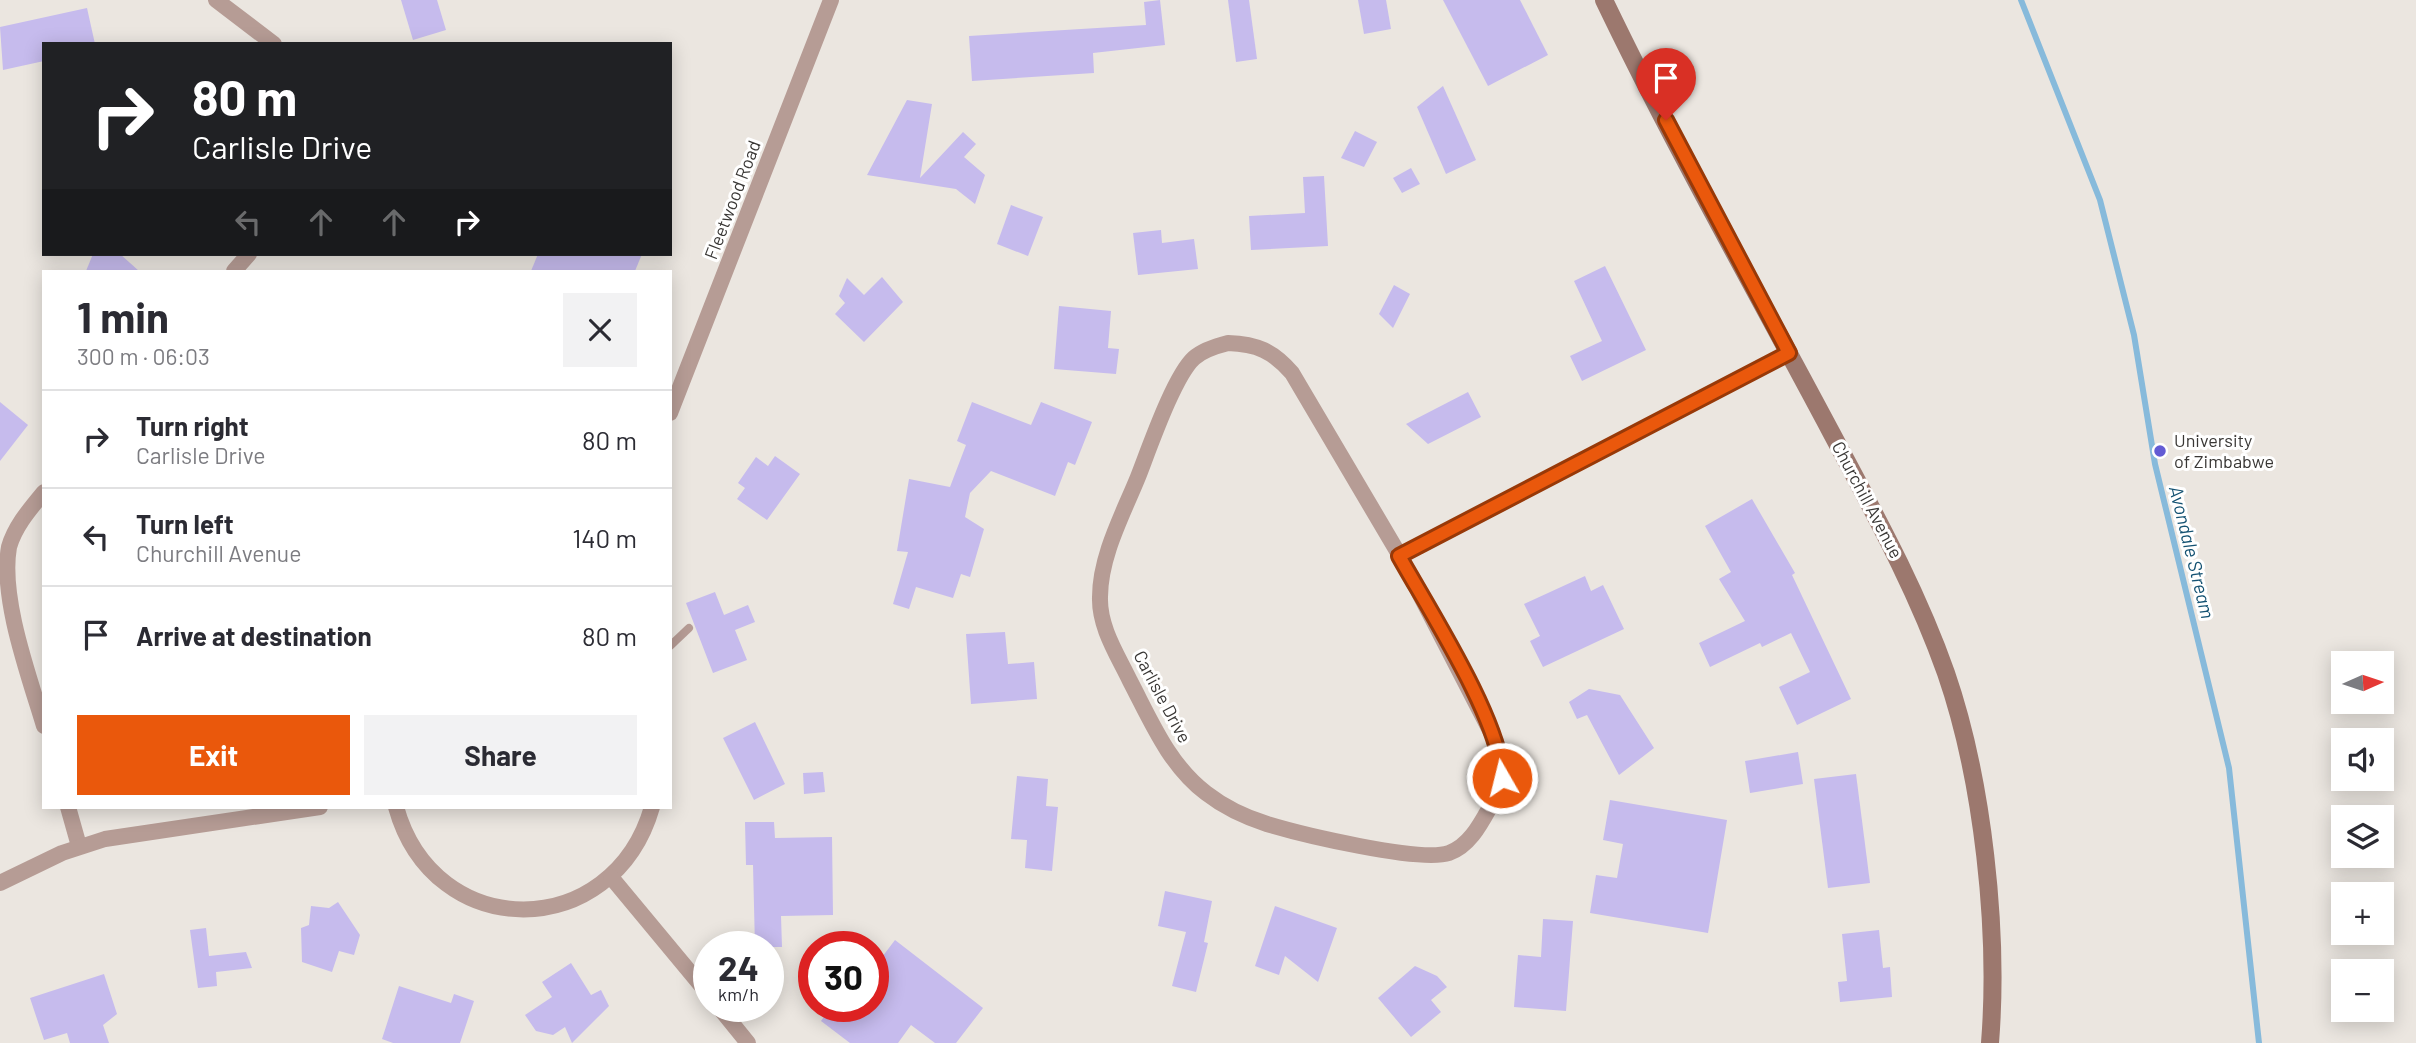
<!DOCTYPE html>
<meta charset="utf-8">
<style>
:root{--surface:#fff;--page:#f2f2f3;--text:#2b2b33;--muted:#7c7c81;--line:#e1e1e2;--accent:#ea580c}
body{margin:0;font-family:Barlow,sans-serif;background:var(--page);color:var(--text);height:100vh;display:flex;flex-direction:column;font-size:26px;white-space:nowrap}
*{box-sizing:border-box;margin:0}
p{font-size:23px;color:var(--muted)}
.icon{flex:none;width:38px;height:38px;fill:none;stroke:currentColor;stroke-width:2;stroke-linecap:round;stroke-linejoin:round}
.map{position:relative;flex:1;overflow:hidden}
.details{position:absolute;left:42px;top:270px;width:630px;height:539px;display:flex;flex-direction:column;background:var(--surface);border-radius:0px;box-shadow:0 4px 18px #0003}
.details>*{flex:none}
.hud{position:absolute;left:42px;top:42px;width:630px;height:214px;border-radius:0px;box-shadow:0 4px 18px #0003;background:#202124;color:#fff;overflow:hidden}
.needle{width:46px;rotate:87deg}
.tools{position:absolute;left:2331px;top:651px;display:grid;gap:14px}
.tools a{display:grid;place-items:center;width:63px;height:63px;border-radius:0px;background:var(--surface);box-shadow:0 4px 18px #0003;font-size:35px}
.speed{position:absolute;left:693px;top:931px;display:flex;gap:14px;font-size:35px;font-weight:700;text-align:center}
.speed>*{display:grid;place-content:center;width:91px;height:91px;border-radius:50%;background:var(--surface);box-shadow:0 4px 18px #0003;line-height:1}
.speed small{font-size:18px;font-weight:400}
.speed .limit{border:10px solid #d22;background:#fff;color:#111}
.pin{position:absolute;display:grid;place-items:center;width:60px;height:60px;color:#fff;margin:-72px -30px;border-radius:50% 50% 50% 0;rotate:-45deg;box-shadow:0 0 7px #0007}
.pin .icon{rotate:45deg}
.me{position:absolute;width:77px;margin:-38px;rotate:352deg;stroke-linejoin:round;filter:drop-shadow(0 0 5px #0008)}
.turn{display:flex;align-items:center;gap:24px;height:147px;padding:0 35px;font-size:32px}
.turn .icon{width:91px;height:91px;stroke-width:2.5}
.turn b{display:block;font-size:49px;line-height:60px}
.lanes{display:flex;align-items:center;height:66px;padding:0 35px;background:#0003;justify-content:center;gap:35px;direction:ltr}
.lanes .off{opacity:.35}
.round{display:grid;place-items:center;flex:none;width:74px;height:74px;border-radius:0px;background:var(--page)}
.overview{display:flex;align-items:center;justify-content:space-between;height:119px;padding:0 35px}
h1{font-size:42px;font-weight:700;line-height:52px}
.primary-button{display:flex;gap:14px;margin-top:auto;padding:14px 35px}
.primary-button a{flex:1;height:80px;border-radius:0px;background:var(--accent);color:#fff;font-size:28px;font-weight:700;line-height:80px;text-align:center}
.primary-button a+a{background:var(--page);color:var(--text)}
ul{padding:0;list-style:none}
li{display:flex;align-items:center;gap:21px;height:98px;padding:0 35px;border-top:2px solid var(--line)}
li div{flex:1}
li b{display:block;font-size:26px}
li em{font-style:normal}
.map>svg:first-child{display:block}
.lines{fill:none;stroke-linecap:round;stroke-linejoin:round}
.stream{stroke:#87badb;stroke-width:6}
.building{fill:#c6bbed}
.service{stroke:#b69c95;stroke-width:8}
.minor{stroke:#b69c95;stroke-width:16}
.secondary{stroke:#9c786e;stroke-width:18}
.route-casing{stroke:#983908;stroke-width:18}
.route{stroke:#ea580c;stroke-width:12}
.poi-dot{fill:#635bd4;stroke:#fff;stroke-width:2.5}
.labels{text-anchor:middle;stroke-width:6;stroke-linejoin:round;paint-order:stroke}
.street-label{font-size:18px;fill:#393735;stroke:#fff}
.poi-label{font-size:18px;fill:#393735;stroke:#fff;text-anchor:start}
.water-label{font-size:19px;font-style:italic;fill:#145272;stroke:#fff}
</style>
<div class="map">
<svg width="2416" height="1043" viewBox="0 0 2416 1043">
<rect width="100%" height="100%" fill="#ebe6e0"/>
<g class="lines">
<path class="stream" d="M2021,0L2100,200L2134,335L2155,464L2229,768L2259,1043"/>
</g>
<g class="building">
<path d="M401,0H437L446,30L413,40Z"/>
<path d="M1160,0L1165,45L1093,53L1094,73L972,81L969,36L1146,25L1144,2Z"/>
<path d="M1228,0H1249L1257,59L1236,62Z"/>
<path d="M1358,0H1386L1391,29L1364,34Z"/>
<path d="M1443,0H1520L1548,55L1488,86Z"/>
<path d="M87,8L95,44H44V61L3,70L0,27Z"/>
<path d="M1443,86L1476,160L1446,174L1417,107Z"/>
<path d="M907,100L932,104L920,178L963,132L976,144L964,157L985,175L975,204L956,189L867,175Z"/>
<path d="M1355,131L1377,142L1364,167L1341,158Z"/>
<path d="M1411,168L1420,184L1402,193L1393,178Z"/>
<path d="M1324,176L1328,246L1251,250L1249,216L1305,213L1303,177Z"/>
<path d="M1011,205L1043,217L1028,256L997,244Z"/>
<path d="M1161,230L1162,243L1194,239L1198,269L1138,275L1133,233Z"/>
<path d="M93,254H120L139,271H86Z"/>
<path d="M538,254H642L635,271H531Z"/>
<path d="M1605,266L1646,350L1582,381L1570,356L1602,341L1574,281Z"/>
<path d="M882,277L903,302L864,342L835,314L845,303L839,296L847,278L864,295Z"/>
<path d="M1394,285L1410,294L1393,328L1379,314Z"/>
<path d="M1059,306L1111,311L1108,348L1119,349L1116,374L1054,369Z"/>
<path d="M1468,392L1481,417L1428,444L1406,424Z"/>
<path d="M0,402L28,425L0,461Z"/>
<path d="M972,402L1031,425L1041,402L1092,422L1075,465L1068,462L1055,496L991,471L970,493L965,517L984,529L970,577L961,574L953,598L916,587L909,609L893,604L908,552L897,551L909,479L950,487L966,445L957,441Z"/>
<path d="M775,456L800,474L767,520L737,499L745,488L738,483L756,457L768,466Z"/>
<path d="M1752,499L1795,573L1792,575L1851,699L1797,725L1779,687L1810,672L1791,633L1762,647L1760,643L1710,667L1699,643L1745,621L1719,579L1731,572L1705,526Z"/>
<path d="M1585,576L1591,591L1603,585L1624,629L1543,667L1530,641L1540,636L1524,604Z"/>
<path d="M715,592L724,615L748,605L755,622L735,630L747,660L713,673L686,603Z"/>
<path d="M1005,632L1008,664L1034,662L1037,699L971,704L966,634Z"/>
<path d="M1589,689L1620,695L1654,748L1619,775L1587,715L1577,719L1569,702Z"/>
<path d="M755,722L785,784L754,800L723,738Z"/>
<path d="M1798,752L1803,784L1750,793L1745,761Z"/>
<path d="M823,772L825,792L804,794L803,773Z"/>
<path d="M1856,774L1870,883L1828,888L1814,779Z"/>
<path d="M1017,776L1048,779L1046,806L1058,807L1052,871L1025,868L1027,840L1011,839Z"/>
<path d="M1610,800L1727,820L1708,933L1590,913L1596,875L1617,878L1623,844L1603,840Z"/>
<path d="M745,822H774L775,838L832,837L833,915L781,916L782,947H755L753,865H746Z"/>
<path d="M1165,891L1212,901L1204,942L1208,943L1196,992L1172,986L1186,932L1158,926Z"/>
<path d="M338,902L360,935L354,955L339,951L332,972L302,962L301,928L309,925L311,906L329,908Z"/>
<path d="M1275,906L1337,928L1318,982L1285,956L1279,975L1255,966Z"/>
<path d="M1543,919L1573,921L1566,1011L1514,1007L1518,955L1541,957Z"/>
<path d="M206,928L209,956L246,952L252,968L216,972L217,986L198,988L190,930Z"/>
<path d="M1879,930L1883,968L1890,967L1892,997L1840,1002L1838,982L1847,981L1842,934Z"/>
<path d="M895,940L983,1008L956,1043H935L911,1025L898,1043H850L821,1021L832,1006H873V969Z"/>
<path d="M571,963L591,995L601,990L609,1006L572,1043L565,1027L553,1035L536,1031L525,1015L552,997L542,982Z"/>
<path d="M1415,966L1437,976L1447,987L1431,1000L1441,1012L1411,1037L1378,998Z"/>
<path d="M104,974L117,1014L103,1025L109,1043H70L67,1033L44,1040L30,998Z"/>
<path d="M399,986L451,1003L454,994L474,1001L460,1043H393L382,1039Z"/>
</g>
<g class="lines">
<path class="service" d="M670,646L689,628"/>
<g class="minor">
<path d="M216,0L274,44"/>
<path d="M234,271L249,254"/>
<path d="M1228,343C1257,344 1273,351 1292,373L1400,556L1496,742C1504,766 1502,784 1490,807C1480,825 1469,846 1449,853C1420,863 1300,834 1267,824C1245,817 1224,807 1206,793C1169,765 1151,721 1130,681C1117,654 1099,627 1100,597C1100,556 1123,514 1138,477C1149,449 1174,376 1194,358C1203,350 1216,346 1228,343Z"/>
<path d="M670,413L831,0"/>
<path d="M44,492C30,509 15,526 9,547C0,598 29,676 44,726"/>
<path d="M1400,556L1789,353"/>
<path d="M68,807L79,846"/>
<path d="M396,807C434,944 613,943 652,807"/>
<path d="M611,877L709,995"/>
<path d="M0,883L62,853L105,839L320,807"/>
<path d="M718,1006L748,1043"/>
</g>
<path class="secondary" d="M1604,0C1674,146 1755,289 1831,432C1873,511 1916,588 1946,673C1983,780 1999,930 1990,1043"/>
</g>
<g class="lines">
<defs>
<path id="route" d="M1502,778C1502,723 1428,608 1399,556L1789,353L1666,120"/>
</defs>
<use href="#route" class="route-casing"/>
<use href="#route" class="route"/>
</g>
<circle class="poi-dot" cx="2160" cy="451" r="7"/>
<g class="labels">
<g class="street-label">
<text transform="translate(733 200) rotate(-69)" y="6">Fleetwood Road</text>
<text transform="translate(1867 500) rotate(62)" y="6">Churchill Avenue</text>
<text transform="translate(1162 697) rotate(62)" y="6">Carlisle Drive</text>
</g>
<g class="poi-label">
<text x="2174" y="447">University<tspan x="2174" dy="21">of Zimbabwe</tspan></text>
</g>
<g class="water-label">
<text transform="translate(2192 552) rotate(76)" y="7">Avondale Stream</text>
</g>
</g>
</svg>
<div class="tools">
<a><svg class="needle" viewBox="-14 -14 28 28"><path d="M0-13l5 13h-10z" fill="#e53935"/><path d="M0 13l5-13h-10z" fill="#7c7c81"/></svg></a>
<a><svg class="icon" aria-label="sound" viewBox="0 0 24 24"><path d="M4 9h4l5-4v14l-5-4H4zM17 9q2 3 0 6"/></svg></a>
<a><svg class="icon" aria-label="layers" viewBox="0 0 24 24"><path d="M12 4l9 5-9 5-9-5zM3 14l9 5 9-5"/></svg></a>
<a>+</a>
<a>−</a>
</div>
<div class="speed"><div>24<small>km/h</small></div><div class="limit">30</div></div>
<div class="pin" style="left:1666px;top:120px;background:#d93025"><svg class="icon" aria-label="arrive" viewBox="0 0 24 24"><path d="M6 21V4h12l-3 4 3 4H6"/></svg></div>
<svg class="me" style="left:1502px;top:778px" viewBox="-20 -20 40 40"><circle r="17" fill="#ea580c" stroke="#fff" stroke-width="3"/><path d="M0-11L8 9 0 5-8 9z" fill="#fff"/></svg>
<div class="hud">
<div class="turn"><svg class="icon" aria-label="right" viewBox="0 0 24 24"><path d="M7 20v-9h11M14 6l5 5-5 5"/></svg><div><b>80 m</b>Carlisle Drive</div></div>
<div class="lanes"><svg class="icon off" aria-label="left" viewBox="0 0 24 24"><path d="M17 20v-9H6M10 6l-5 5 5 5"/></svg><svg class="icon off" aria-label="ahead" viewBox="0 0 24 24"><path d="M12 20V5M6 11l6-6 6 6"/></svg><svg class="icon off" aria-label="ahead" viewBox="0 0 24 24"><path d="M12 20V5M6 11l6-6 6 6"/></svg><svg class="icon" aria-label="right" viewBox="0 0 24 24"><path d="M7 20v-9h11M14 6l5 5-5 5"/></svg></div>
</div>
<section class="details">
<div class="overview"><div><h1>1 min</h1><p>300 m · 06:03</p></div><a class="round"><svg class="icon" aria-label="close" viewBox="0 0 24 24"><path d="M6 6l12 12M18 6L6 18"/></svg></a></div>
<ul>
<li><svg class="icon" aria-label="right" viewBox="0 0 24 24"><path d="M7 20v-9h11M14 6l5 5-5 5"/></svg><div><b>Turn right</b><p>Carlisle Drive</p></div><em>80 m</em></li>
<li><svg class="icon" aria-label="left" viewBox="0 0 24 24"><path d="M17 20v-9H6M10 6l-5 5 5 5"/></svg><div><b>Turn left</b><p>Churchill Avenue</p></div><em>140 m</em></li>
<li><svg class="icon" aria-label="arrive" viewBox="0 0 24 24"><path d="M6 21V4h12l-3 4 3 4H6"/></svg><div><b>Arrive at destination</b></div><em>80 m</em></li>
</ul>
<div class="primary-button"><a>Exit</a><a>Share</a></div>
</section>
</div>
